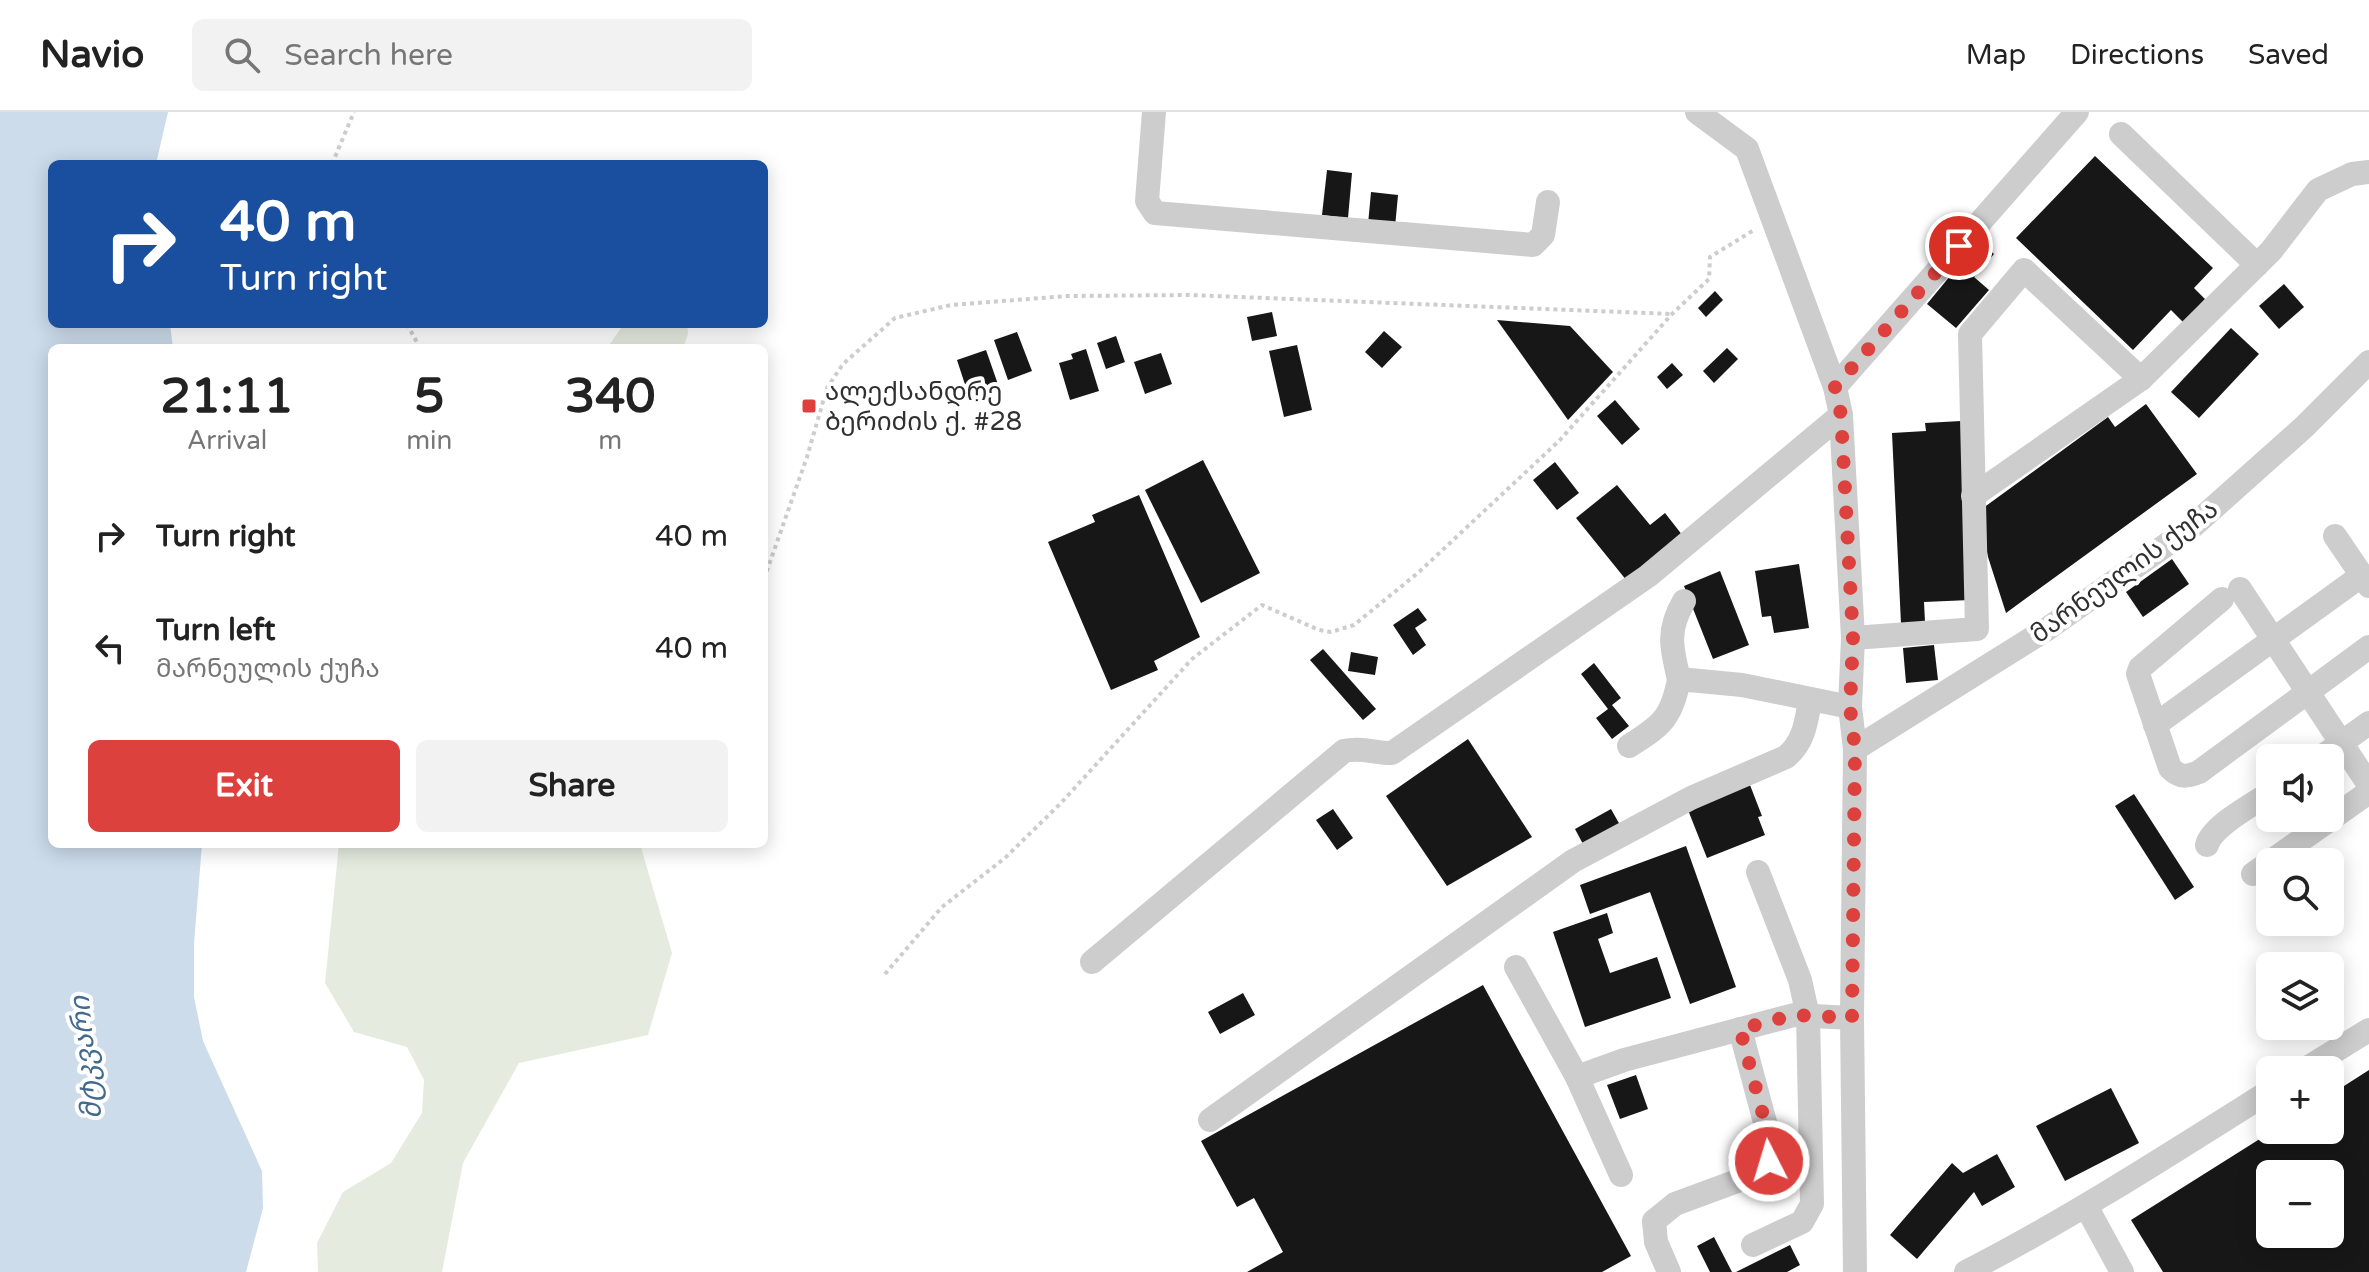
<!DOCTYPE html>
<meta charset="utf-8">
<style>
:root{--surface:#fff;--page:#f2f2f2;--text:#222;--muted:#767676;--line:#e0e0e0;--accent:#dc413d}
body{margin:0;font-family:"Varela Round","Noto Sans Georgian",sans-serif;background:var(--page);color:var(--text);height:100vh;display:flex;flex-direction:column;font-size:30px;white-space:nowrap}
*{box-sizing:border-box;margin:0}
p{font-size:26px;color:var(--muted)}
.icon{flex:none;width:44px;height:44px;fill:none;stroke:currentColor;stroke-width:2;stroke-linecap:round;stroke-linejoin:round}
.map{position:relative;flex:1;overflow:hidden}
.sheet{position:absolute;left:48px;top:232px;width:720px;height:504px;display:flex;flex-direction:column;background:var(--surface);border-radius:12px;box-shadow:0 4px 20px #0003}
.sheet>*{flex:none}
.banner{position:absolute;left:48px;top:48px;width:720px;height:168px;border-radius:12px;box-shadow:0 4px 20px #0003;background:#1a4fa0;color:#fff;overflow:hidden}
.buttons{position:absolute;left:2256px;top:632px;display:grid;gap:16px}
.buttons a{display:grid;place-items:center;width:88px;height:88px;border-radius:12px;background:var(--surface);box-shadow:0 4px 20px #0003;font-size:40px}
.pin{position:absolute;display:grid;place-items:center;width:68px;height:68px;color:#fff;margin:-34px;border:4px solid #fff;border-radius:50%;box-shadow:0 2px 8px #0007}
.me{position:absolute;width:88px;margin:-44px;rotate:355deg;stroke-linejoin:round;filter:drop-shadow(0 0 6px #0008)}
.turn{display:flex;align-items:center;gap:28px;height:168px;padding:0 40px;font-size:36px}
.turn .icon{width:104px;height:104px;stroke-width:2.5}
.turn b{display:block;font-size:56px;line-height:68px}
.eta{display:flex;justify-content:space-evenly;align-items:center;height:136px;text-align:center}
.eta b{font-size:48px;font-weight:800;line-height:56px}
.button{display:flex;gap:16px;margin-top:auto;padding:16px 40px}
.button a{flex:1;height:92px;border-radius:12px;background:var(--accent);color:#fff;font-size:32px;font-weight:800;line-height:92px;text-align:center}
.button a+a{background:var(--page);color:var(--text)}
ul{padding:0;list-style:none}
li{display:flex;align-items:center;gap:24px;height:112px;padding:0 40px}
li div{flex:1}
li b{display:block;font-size:30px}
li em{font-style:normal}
header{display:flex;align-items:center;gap:48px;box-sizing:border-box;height:112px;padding:0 40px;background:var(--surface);border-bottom:2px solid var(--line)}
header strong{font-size:38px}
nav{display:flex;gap:44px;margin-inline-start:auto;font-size:28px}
.search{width:560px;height:72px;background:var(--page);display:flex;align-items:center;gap:20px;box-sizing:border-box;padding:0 28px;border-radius:12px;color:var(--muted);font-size:30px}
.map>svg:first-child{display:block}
.green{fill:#e5ecdf}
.water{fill:#ccdceb}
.building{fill:#171717;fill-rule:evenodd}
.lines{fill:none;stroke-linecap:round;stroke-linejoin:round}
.path{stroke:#cdcdcd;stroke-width:4;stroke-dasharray:4 4;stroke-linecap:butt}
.minor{stroke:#cdcdcd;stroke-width:24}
.route{stroke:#dc413d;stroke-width:14;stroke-dasharray:0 25.2}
.poi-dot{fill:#dc413d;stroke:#fff;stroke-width:3}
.labels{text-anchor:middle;stroke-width:8;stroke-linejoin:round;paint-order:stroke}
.poi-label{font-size:26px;fill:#303030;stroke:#fff;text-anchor:start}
.street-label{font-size:26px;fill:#303030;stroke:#fff}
.water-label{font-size:28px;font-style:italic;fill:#42698e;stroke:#fff}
</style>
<header>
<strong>Navio</strong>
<div class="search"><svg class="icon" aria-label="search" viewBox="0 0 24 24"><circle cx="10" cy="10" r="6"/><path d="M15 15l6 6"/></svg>Search here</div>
<nav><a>Map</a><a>Directions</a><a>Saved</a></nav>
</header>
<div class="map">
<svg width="2369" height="1160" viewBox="0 0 2369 1160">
<rect width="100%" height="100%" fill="#fff"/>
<g class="green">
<path d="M624,212H687L688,222L683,236H607Z"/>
<path d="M339,732H640L672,841L648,923L519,951L463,1051L442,1160H318L317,1131L343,1080L391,1051L422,1001L424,968L407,935L354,920L325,871Z"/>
</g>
<path class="water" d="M0,0H168L156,52H52V212H170L173,236H52V732H202L194,832V885L203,929L262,1059L263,1096L246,1160H0Z"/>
<g class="building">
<path d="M2095,44L2213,156L2194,176L2205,187L2183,210L2171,198L2133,238L2016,126Z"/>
<path d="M1327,58L1352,61L1348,106L1322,103Z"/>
<path d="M1371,80L1398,83L1395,115L1368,112Z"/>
<path d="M1979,129L1994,142L1974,165L1989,178L1956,216L1927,192Z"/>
<path d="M2284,172L2304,195L2279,217L2259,194Z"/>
<path d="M1715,179L1723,188L1706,205L1698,196Z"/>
<path d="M1272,200L1277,224L1252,229L1247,205Z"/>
<path d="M1497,208L1570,214L1613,260L1568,308Z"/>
<path d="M2231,216L2259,242L2199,306L2171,280Z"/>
<path d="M1384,219L1402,235L1382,256L1365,240Z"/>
<path d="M1017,220L1032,259L1008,268L994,228Z"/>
<path d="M1116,224L1125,250L1106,257L1097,231Z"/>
<path d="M1297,233L1312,298L1284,305L1269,239Z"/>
<path d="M1727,236L1738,247L1714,271L1703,259Z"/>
<path d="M1086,237L1099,279L1070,288L1059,251L1073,247L1071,242Z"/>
<path d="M986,238L1001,281L971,291L957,248Z"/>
<path d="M1161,241L1172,272L1145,282L1134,250Z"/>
<path d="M1672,251L1683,263L1667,277L1657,265Z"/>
<path d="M1615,288L1640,317L1622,333L1597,304Z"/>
<path d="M2146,292L2197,362L2006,501L1988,445L1979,399L2108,305L2115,315Z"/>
<path d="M1961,309L1970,488L1924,490L1925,510L1901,512L1892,321L1926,319L1925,311Z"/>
<path d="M1203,348L1260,461L1201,491L1145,378Z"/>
<path d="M1555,350L1579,381L1557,398L1533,368Z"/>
<path d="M1617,373L1650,413L1665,401L1683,424L1627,469L1576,406Z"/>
<path d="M1139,383L1200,525L1154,549L1158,558L1111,578L1048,430L1095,410L1092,403Z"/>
<path d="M2172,447L2189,472L2143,505L2126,480Z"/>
<path d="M1799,452L1809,516L1774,521L1771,504L1762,505L1755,459Z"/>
<path d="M1720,459L1749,533L1713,547L1684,474Z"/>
<path d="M1418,496L1427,508L1415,516L1426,533L1413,543L1393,513Z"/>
<path d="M1934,533L1938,568L1906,571L1903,536Z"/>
<path d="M1323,537L1376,597L1363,608L1310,548Z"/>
<path d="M1351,540L1378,545L1375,563L1348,559Z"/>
<path d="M1594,551L1621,586L1612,593L1629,614L1612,627L1596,606L1608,597L1581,562Z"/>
<path d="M1468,627L1532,725L1447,774L1386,684Z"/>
<path d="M1750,673L1762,704L1758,705L1765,723L1707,746L1688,698Z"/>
<path d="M2134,682L2194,775L2175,788L2115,694Z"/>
<path d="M1333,697L1353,726L1337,738L1316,708Z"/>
<path d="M1611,697L1620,713L1584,734L1575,717Z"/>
<path d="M1686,734L1736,875L1690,892L1650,780L1590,802L1580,773Z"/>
<path d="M1607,801L1613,821L1598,827L1610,861L1657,845L1671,886L1585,915L1553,820Z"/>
<path d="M1483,873L1631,1144L1602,1160H1247L1283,1140L1254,1086L1237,1095L1201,1029Z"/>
<path d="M1243,881L1255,903L1220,922L1208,900Z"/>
<path d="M2369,958V1160H2163L2131,1108L2274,1018H2330V983ZM2270,1062H2330V1122H2270Z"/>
<path d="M1636,963L1648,997L1620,1007L1607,973Z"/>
<path d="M2111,976L2139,1031L2065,1069L2036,1014Z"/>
<path d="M1997,1042L2015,1075L1982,1094L1974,1080L1917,1147L1890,1123L1952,1051L1963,1061Z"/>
<path d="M1714,1125L1732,1160H1710L1697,1134Z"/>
<path d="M1790,1133L1800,1153L1787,1160H1736Z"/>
</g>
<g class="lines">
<g class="path">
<path d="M332,52L354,0"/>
<path d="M407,212L420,236"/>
<path d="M764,467L807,345L827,276L843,252L895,206L951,193L1067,184L1189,183L1672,202"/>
<path d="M885,862L942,795L1005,746L1061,691L1192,547L1262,493L1319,518L1331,520L1354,513L1419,460L1559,329L1672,202L1709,167L1710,145L1754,118"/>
</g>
<g class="minor">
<path d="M1154,0L1147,89L1155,101L1533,133L1543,123L1548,90"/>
<path d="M1697,0L1747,37L1835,275L1841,303L1853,526L1850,595L1855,637L1852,906L1855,1160"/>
<path d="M2121,22L2257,153"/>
<path d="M1835,275L2077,0"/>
<path d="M1973,384L2141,267L2271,139L2318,78L2352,62L2369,60"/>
<path d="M2335,424L2369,474"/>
<path d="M2240,477L2369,673"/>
<path d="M2222,487L2140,556L2138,562L2170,656C2180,666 2187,665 2199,660L2369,535"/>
<path d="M1853,526L1977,517L1970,222L2024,158L2141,267"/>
<path d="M1679,567C1671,535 1667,518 1684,489"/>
<path d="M2155,613L2361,464"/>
<path d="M1629,634C1661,614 1672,606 1679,567L1742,573L1850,595"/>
<path d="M1855,637L2047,517L2193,414L2304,315L2369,250"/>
<path d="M2320,646L2369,611"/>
<path d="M2207,733C2212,714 2253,692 2270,681"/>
<path d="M2253,762L2369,680"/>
<path d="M1092,850L1344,639C1360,635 1375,641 1392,641L1648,464L1841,303"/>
<path d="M1516,855L1577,965L1621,1063"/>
<path d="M2304,958L2369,918"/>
<path d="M1577,965L1624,948L1794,903L1852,906"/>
<path d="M1210,1008L1573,749L1691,686L1786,645C1804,630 1806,611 1810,589"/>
<path d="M2086,1094L2122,1160"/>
<path d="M1753,1133L1802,1110L1812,1092L1808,904L1800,868L1758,760"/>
<path d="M1669,1160L1656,1130L1654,1109L1675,1092L1740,1068L1769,1049L1770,1029L1740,917"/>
<path d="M1966,1160C2071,1106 2170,1042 2270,979"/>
</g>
</g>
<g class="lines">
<path class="route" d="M1769,1049L1770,1029L1740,917L1794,903L1852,906L1855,637L1850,595L1853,526L1841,303L1835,275L1959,134"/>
</g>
<rect class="poi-dot" x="801" y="286" width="16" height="16" rx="4"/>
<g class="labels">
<g class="poi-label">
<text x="825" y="288">ალექსანდრე<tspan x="825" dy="30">ბერიძის ქ. #28</tspan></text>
</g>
<g class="street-label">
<text transform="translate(2124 459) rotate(-36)" y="9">მარნეულის ქუჩა</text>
</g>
<g class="water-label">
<text transform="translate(85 946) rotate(-96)" y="10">მტკვარი</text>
</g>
</g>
</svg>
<div class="buttons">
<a><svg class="icon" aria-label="sound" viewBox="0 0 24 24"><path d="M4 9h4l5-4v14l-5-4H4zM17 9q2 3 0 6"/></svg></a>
<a><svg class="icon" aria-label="search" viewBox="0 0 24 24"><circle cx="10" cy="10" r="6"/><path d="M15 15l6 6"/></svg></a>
<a><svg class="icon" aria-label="layers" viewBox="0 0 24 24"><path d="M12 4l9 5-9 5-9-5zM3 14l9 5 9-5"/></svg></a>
<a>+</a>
<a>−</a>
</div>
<div class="pin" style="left:1959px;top:134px;background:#d93025"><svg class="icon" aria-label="arrive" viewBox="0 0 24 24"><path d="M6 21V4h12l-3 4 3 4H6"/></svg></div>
<svg class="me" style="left:1769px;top:1049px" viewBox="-20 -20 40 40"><circle r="17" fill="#dc413d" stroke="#fff" stroke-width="3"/><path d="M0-11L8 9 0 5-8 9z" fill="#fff"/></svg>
<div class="banner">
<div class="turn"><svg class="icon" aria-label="right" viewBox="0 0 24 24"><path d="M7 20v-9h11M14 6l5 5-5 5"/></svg><div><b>40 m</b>Turn right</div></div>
</div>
<section class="sheet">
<div class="eta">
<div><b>21:11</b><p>Arrival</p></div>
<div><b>5</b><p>min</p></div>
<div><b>340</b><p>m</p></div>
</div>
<ul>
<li><svg class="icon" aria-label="right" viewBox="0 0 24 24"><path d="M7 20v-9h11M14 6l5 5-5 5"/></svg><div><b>Turn right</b></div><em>40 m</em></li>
<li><svg class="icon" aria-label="left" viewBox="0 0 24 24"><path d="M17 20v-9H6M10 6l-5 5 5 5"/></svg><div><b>Turn left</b><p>მარნეულის ქუჩა</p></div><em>40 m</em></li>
</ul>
<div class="button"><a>Exit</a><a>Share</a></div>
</section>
</div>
